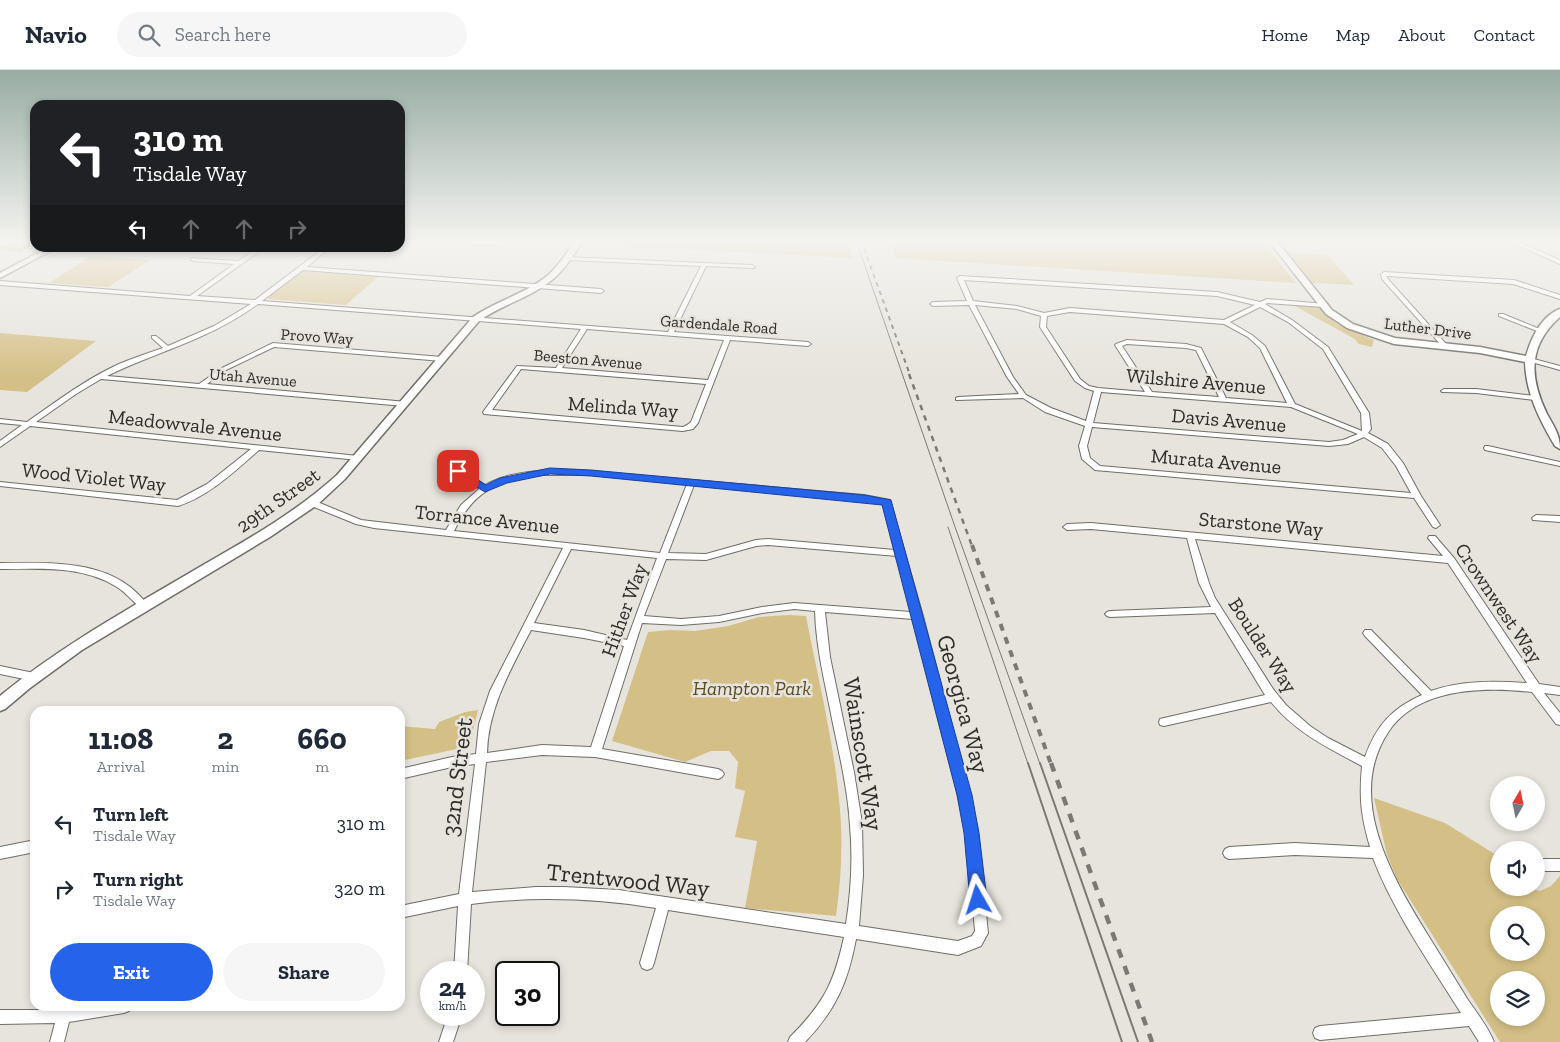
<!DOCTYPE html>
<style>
:root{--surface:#fff;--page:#f6f6f7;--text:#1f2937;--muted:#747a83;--line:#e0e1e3;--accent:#2563eb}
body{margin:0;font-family:"Zilla Slab",serif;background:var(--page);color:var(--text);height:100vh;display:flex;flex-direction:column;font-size:19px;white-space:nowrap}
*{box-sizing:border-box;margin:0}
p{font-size:16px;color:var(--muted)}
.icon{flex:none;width:28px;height:28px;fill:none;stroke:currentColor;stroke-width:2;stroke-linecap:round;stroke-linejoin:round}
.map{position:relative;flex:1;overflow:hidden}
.sheet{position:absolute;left:30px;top:636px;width:375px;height:305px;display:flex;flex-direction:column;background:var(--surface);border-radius:15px;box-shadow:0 2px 8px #0003}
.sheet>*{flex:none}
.hud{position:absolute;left:30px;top:30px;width:375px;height:152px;border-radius:15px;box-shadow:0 2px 8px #0003;background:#202124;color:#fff;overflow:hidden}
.needle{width:32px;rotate:9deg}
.fabs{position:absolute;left:1490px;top:706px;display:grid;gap:10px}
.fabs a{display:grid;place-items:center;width:55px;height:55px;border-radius:50%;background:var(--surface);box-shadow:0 2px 8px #0003;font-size:25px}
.speed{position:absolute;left:420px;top:891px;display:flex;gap:10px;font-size:25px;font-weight:700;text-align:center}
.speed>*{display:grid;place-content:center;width:65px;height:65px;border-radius:50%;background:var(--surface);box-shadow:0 2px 8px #0003;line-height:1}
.speed small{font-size:12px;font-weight:400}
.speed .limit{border:2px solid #111;border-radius:8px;background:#fff;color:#111}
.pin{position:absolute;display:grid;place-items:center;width:42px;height:42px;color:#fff;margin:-21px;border-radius:10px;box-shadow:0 2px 8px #0006}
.me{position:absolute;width:55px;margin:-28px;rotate:354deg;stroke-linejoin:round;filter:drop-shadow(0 0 4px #0008)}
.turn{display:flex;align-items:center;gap:18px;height:105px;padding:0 20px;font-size:22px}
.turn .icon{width:65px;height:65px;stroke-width:2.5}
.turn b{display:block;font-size:35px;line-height:42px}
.lanes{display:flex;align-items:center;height:48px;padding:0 20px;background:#0003;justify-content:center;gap:25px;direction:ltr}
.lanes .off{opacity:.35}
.eta{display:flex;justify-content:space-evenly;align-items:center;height:85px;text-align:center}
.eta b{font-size:30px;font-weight:700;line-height:35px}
.primary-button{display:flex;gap:10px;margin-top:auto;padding:10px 20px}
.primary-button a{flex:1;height:58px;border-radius:30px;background:var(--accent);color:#fff;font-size:20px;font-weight:700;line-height:58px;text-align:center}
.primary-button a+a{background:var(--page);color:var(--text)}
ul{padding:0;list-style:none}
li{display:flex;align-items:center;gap:15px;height:65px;padding:0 20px}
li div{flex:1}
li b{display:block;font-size:19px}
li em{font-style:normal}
header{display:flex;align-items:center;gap:30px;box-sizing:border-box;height:70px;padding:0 25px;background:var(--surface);border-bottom:1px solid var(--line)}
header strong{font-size:24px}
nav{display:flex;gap:28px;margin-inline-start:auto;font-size:18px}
.search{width:350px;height:45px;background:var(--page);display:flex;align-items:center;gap:12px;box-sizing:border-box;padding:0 18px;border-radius:28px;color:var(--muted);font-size:19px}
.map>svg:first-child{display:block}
.green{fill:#d4c086;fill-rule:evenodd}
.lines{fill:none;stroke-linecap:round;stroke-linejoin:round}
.street-casing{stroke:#6f6d67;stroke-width:2}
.secondary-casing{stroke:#6f6d67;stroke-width:3}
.street{fill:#fff;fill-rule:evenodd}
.secondary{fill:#fff;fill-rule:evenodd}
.tram-far1{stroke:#7b7975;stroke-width:1}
.tram{stroke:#7b7975;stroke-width:2}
.rail-far3{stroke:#7b7975;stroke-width:2;stroke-dasharray:4.5 4.5;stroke-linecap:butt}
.rail-far2{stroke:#7b7975;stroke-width:2.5;stroke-dasharray:5.5 5.5;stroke-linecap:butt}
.rail-far1{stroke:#7b7975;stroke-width:4;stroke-dasharray:7 7;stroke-linecap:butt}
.rail{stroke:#7b7975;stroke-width:4.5;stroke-dasharray:9 9;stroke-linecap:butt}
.wall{fill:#c1a551}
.shaded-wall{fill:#9d8642}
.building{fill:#e0c05e;stroke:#9d8642}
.route{fill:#2563eb;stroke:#184099}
.labels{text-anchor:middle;stroke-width:5;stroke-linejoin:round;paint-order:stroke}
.far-street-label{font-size:16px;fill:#2c2b28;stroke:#e7e4dd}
.street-label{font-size:20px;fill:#2c2b28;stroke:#e7e4dd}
.park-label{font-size:20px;font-style:italic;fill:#594b22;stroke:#e7e4dd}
.near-street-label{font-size:24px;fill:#2c2b28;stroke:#e7e4dd}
</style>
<header>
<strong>Navio</strong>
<div class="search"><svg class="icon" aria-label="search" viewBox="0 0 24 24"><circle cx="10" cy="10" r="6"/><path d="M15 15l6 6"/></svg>Search here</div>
<nav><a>Home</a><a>Map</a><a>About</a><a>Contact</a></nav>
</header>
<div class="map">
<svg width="1560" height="972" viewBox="0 0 1560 972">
<rect width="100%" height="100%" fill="#e7e4dd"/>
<g class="green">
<path d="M587,170H846L853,188L584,174Z"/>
<path d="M891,170H1230L1262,172L1296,213L896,188Z"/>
<path d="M1286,182L1328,185L1354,215L1312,213Z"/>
<path d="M91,186L149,190H150L108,217L49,213Z"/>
<path d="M307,200L379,206L346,235L268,229L267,226L302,201Z"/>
<path d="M1291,234L1318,237L1337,254L1374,270L1372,277L1359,274L1355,269Z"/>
<path d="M0,263L96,271L27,322L0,320Z"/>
<path d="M789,545L806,546C818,609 835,676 840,740C843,776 841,811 836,846L745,838L757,771L735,767L745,721L735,718L738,692L729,681H711L685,692L612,671L648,562L670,560L695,561L728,556L759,547Z"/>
<path d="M478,640L471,669L462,678L400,691V656L435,659L439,652L465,642Z"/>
<path d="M1374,728L1445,753L1498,786L1499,818H1528L1540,821L1551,816L1560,806V972H1500L1397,809L1387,785ZM1499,845H1536V882H1499ZM1499,910H1536V948H1499Z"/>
</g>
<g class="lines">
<defs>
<g id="street">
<path d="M437,170L500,172L507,170H515L501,176L440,172Z"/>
<path d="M1506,170H1514L1560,190V194Z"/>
<path d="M258,178H264L197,226L255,230L324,178H329L307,197L601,219L604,221L601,223L303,200L262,231L668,262L701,196L567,190L565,189V187L752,195L755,197L754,198L706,196L674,262L808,272L811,274L808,276L730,270L698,353L693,359L683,361L484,344L483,342L517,296L556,298L581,259L258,234C241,246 223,257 204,265C172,280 139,290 107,306L199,314L222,298L273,273L442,287L445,289L442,291L274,277L226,300L207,314L407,332V336H404L101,309L76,324L36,352L358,386L362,388L358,390L259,380C235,401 209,426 178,436L0,416V412L177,430L207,414L251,379L30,356L0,377V371L22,355L0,353V349L27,352C57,331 86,309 119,294C133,288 148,283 163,278L152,268V266H156L168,276L214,256L251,234L0,215V211L190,226L234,194L193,191L191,190V188L238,191ZM587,259L724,270L708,310L562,298ZM521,299L706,314L691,352L687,355L683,357L492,340Z"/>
<path d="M1384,202L1514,210L1560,225V229L1513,214L1387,206V208L1447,275V277H1443L1382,209L1381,204Z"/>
<path d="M960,206L1217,222L1260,232L1267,229L1326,234V236L1324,237L1268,233L1265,234L1292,250L1328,277L1369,343L1371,359L1368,363L1388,374L1403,393L1421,426L1440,455L1436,458L1433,457L1414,428L1095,400L1082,389L1079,376L1085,356L1045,342L1023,328L956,330V328L958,327L1019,324L1007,307L969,235L933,236L930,234L933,232L967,231L957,208ZM964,210L1217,226L1255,235L1224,250L1070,238L1044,243L1017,236L973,231ZM975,235L1017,239L1041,246L1040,257L1075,311L1085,318L1094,321L1086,351L1051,338L1026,325L1013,307ZM1260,237L1288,252L1323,279L1361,343L1362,361L1295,334L1265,276L1252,265L1230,252ZM1070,242L1224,254L1248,267L1260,278L1287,333L1226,328L1201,278L1186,274L1127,270L1116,274L1115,275L1145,322L1098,318L1089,316L1080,309L1046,257L1047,246ZM1127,274L1186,278L1196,280L1219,327L1152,322L1122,276ZM1101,322L1291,337L1358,364L1343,370L1329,372L1093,353ZM1092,357L1329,376L1348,374L1364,367L1382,378L1396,396L1411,423L1100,396L1090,388L1087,376Z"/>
<path d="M1499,244H1503L1542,260L1537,261L1499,246Z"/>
<path d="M1530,288L1560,296V300L1528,291V289Z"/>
<path d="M1444,319H1476L1535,326L1539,328L1535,330L1476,323L1442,322L1441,321Z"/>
<path d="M1485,376H1488L1560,392V396L1485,380L1484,378Z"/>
<path d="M455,399H461L485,415C512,400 545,400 575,400L864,425L890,430L923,546L970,725L978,763L988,863L981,876L958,885L856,869C848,912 836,940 805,972H788L790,967C824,933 834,913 844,867L668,840L654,893L652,898L647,900L642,898L640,893L656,838C594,828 533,826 471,834L467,902H454L458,836L400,848V836L459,824L475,694L452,697L400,709V699L452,687L476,684L479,654L490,621L563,478L374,458L356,454L309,435L308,433L312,430L315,431L361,450L446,460L461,435L479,419L455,403L454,401ZM542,405H591L687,414L660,483L454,461C474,420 498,410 542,405ZM694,415L864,431L883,434L895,480L768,469L756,470L706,484L668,483ZM768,475L897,486L911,542L794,533L762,537L719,546L681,549L644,546L666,489L706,490L756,476ZM571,479L657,488L627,570L584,560L534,553ZM794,539L815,541C816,579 826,617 833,654C840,687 848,721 850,756C853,789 851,822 846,854L619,820L564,817H536L472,822L486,692L542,685L595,687L718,709L722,707L724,704L722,701L718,699L602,679L642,553L681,555L719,552L762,543ZM825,542L913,549L958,725L966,763L975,861L972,866L958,871L859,856L863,805L862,753L854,702L830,587ZM531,560L584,568L624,576L591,677L542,675L487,683C488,638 511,599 531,560Z"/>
<path d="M1536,445L1560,446V452L1533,450L1532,448Z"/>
<path d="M1091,453L1443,486L1428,468L1429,466H1435L1454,488L1539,614L1560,617V625L1544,623L1560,643V655L1556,654L1532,622C1485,617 1419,617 1389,661C1345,726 1391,805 1426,862C1440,885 1454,907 1468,930C1477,943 1488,957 1494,972H1479L1469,956L1320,970L1315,968L1313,963L1315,958L1320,956L1461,943C1431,895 1393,841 1373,788L1295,785L1229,789L1225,787L1223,783L1225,779L1229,777L1295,773L1370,777C1361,746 1359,728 1362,696C1328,678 1295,662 1271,632L1164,656L1160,655L1159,652L1160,649L1164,648L1265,625L1215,543L1110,547L1107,546L1105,544L1107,542L1110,541L1211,537L1199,513L1187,468L1091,459L1067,460L1063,457L1067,454ZM1195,469L1448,493L1527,613C1495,611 1461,610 1431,621L1371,560H1365L1363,563L1365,566L1422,625C1392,638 1376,656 1365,687L1328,668L1310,656L1286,635L1273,619L1215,528L1209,513Z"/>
<path d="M0,493C50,493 115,488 148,536L146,538H140C133,531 126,523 117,517C82,495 39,499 0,499Z"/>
<path d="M0,596L34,603L38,604L39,607L38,610L34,611L0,604Z"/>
<path d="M35,770V782L0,789V777Z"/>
<rect x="1536" y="789" width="24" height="12"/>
<path d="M87,936H131L129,941L124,943L69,952L64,972H50L55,953L0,954V940H46Z"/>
<path d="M448,945H462L453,972H439Z"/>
</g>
<g id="secondary">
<path d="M576,170H584C574,183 566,199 553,209C531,228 502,234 479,251L345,409L317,435L270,467L82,580L30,618L5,639L0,641V626C61,576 130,538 198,498C247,470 295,443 337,405L473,247C496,231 525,224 547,206C559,196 567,182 576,170Z"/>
<path d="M1268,170H1276L1332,240L1353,254L1395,268L1480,277L1526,286C1531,269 1541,246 1560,239V247C1528,275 1529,307 1547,344C1554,357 1560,364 1560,379L1555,376C1539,349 1526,323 1525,292L1480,283L1394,274L1347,258L1326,244Z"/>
<path d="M47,178H56L0,208V203Z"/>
</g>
</defs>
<use href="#street" class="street-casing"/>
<use href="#secondary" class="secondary-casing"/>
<use href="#street" class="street"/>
<use href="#secondary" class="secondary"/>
<g class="tram-far1">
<path d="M856,170L954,454L1040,694"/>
<path d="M948,457L1028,694"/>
</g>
<g class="tram">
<path d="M1028,693L1122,972"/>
<path d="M1040,693L1138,972"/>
</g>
<path class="rail-far3" d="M861,170L910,305"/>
<path class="rail-far2" d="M909,304L972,476"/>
<path class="rail-far1" d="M972,475L1051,694"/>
<path class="rail" d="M1051,693L1152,972"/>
</g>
<path class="wall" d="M0,170H35L20,182L0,180Z"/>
<path class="shaded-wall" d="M35,170V174L20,182L19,179Z"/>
<path class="building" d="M0,170H35L19,179L0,177Z"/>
<linearGradient id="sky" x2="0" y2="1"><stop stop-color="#97aca3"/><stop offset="0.56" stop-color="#f4f3f0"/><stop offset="1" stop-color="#f4f3f0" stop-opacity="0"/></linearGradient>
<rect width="1560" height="306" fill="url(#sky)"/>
<path class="route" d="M458,398L486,415L500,408L550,398L591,400L864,425L891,430L972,725L979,763L987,830L984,836L978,838L973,836L970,830L964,763L957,725L882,435L591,406L550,404L507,413L485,422L455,404L453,401Z"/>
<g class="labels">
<g class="far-street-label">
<text transform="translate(719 254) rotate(4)" y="6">Gardendale Road</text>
<text transform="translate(1428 258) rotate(7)" y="6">Luther Drive</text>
<text transform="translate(317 266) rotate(4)" y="6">Provo Way</text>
<text transform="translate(588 289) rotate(5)" y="6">Beeston Avenue</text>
<text transform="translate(253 307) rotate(5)" y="6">Utah Avenue</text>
</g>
<g class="street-label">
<text transform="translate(1196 311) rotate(5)" y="7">Wilshire Avenue</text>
<text transform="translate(623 337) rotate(4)" y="7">Melinda Way</text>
<text transform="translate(1229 350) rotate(5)" y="7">Davis Avenue</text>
<text transform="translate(195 355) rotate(6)" y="7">Meadowvale Avenue</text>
<text transform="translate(1216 391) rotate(5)" y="7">Murata Avenue</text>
<text transform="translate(94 407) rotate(6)" y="7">Wood Violet Way</text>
<text transform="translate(278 430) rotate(-35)" y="7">29th Street</text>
<text transform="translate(487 449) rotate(6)" y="7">Torrance Avenue</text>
<text transform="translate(1261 454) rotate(5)" y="7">Starstone Way</text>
<text transform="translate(1499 533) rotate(56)" y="7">Crownwest Way</text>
<text transform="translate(624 540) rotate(-70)" y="7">Hither Way</text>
<text transform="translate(1263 575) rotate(57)" y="7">Boulder Way</text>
</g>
<g class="park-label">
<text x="752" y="625">Hampton Park</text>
</g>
<g class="near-street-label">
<text transform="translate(963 634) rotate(75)" y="8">Georgica Way</text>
<text transform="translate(863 684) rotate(81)" y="8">Wainscott Way</text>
<text transform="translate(457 707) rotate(-83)" y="8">32nd Street</text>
<text transform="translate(628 810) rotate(6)" y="8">Trentwood Way</text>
</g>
</g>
</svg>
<div class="fabs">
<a><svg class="needle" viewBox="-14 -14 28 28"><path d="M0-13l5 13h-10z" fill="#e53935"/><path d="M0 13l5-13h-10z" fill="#747a83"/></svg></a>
<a><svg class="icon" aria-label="sound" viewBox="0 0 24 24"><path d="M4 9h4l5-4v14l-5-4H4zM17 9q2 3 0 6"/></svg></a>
<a><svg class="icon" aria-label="search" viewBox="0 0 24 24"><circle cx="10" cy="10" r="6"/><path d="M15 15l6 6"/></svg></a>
<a><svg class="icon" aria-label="layers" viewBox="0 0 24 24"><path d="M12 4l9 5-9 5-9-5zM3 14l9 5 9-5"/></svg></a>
</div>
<div class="speed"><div>24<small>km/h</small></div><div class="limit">30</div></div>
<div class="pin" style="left:458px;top:401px;background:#d93025"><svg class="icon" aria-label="arrive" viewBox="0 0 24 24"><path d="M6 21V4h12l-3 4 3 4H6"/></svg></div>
<svg class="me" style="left:978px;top:830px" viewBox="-20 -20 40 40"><path d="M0-17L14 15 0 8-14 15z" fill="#2563eb" stroke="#fff" stroke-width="4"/></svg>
<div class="hud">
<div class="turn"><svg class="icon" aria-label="left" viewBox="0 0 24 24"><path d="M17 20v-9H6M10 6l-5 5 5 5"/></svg><div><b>310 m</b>Tisdale Way</div></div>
<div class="lanes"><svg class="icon" aria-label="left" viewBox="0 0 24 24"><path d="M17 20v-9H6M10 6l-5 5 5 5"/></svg><svg class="icon off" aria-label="ahead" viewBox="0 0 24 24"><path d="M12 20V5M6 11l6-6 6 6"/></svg><svg class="icon off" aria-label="ahead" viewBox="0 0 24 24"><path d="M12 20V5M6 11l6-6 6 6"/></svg><svg class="icon off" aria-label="right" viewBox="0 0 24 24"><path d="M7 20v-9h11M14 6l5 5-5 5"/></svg></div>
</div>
<section class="sheet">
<div class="eta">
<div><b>11:08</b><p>Arrival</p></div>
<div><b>2</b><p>min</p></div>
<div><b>660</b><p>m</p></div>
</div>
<ul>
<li><svg class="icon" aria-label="left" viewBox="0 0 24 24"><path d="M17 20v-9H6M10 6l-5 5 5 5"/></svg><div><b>Turn left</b><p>Tisdale Way</p></div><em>310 m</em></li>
<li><svg class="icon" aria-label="right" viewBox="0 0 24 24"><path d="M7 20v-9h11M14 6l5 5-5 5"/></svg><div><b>Turn right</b><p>Tisdale Way</p></div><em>320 m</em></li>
</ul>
<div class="primary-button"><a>Exit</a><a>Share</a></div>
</section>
</div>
